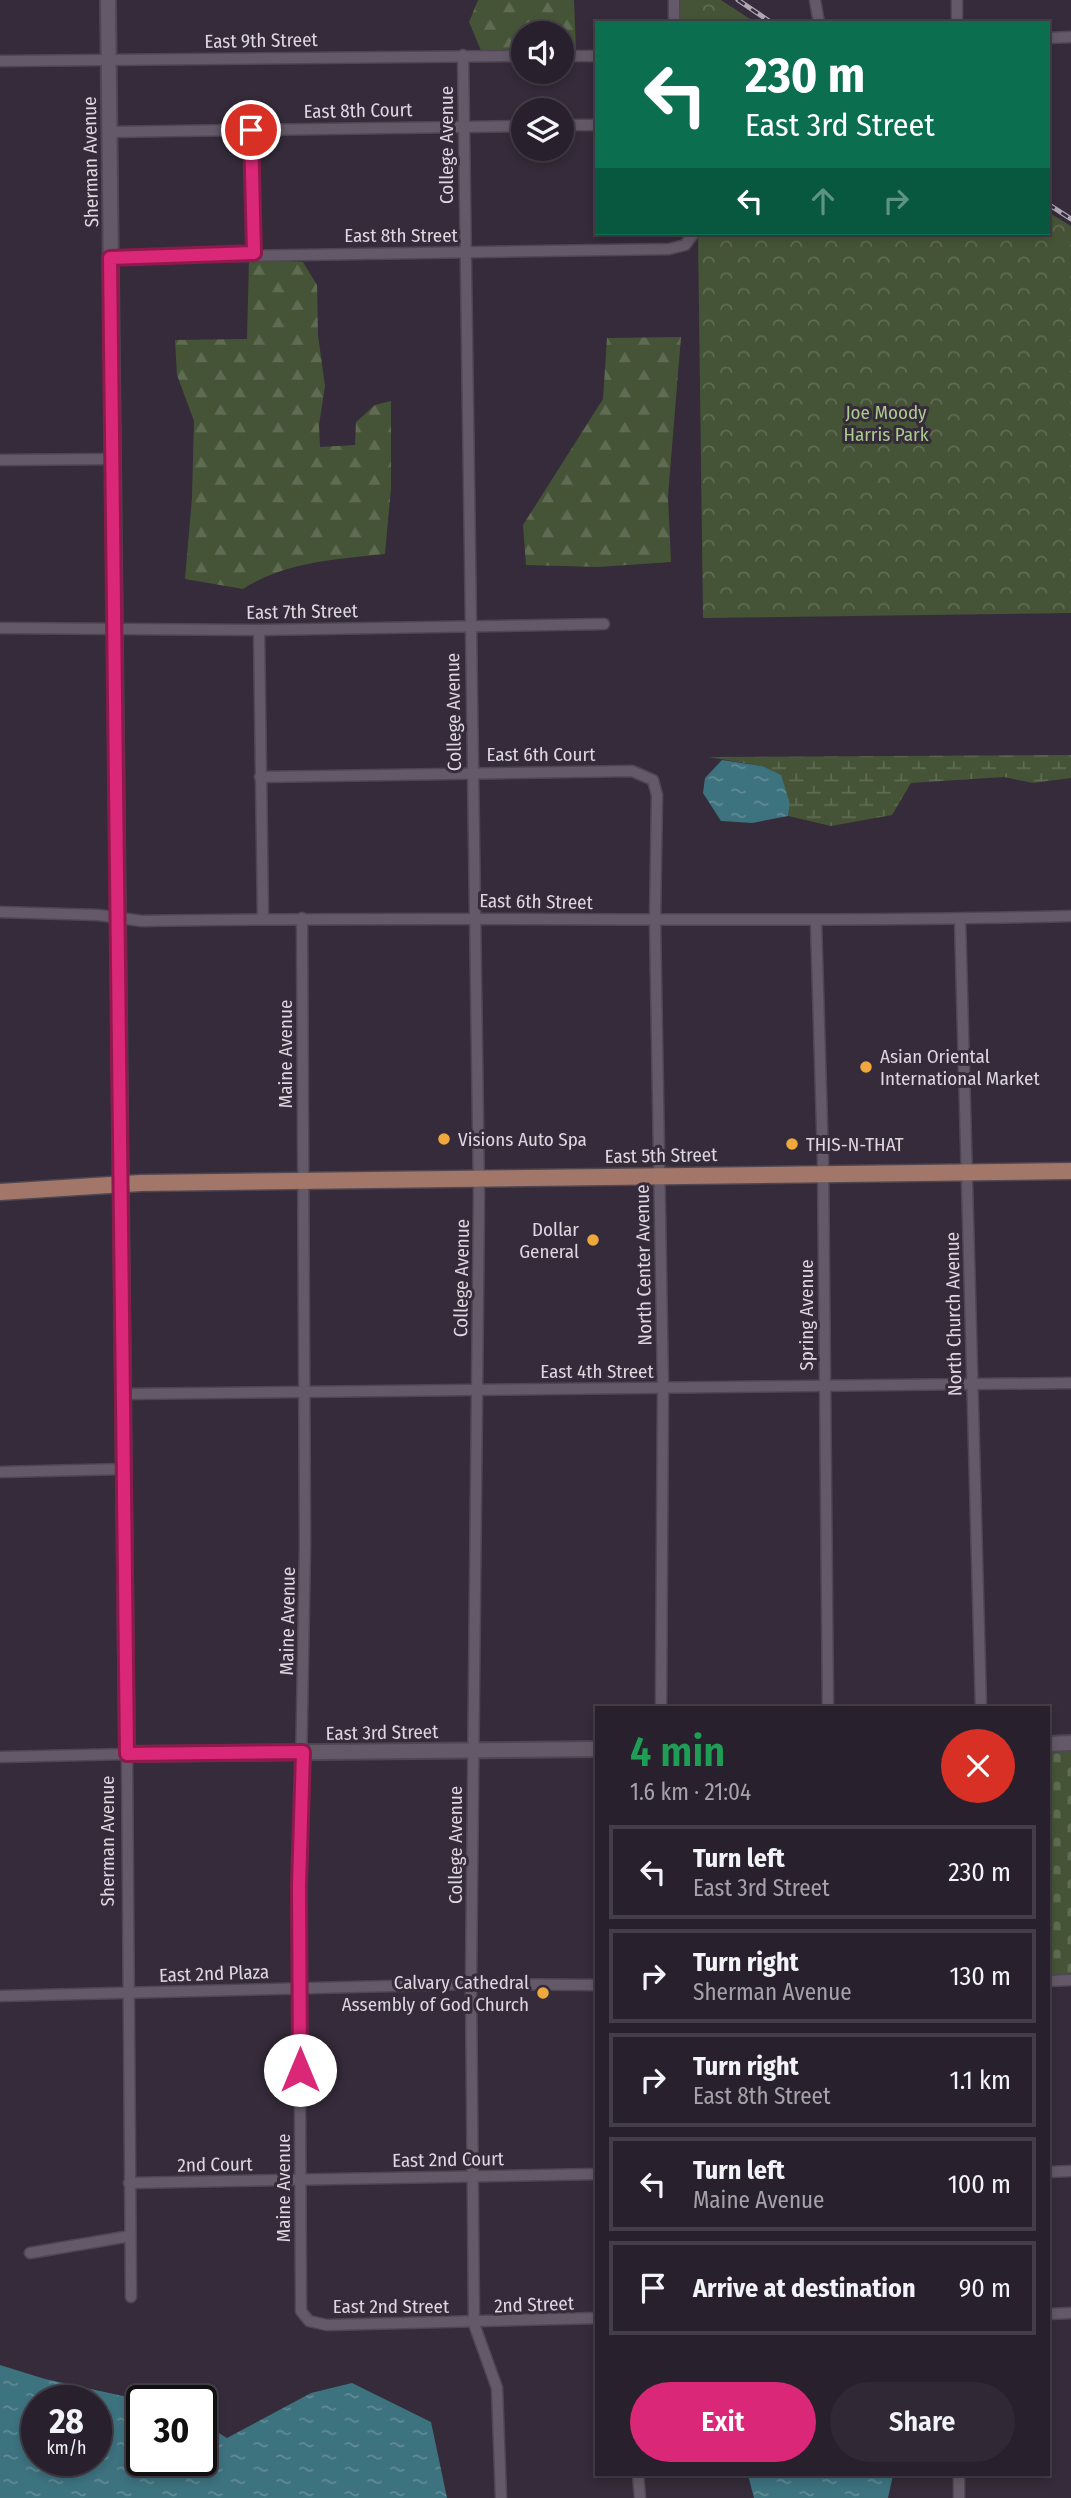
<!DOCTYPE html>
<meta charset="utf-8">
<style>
:root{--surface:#28202c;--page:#302834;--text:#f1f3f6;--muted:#a5a3a9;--line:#443e48;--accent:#db2777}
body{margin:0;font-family:"Fira Sans Condensed",sans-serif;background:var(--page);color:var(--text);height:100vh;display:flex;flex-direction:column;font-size:26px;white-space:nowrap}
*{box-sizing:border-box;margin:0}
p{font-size:23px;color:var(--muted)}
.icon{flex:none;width:38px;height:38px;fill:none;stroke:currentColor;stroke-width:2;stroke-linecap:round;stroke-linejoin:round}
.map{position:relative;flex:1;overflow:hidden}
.panel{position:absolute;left:595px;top:1706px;width:455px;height:770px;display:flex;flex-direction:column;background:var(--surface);border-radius:0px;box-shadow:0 4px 10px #0003,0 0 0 2px var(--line)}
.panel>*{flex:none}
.top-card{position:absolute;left:595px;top:21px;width:455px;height:214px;border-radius:0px;box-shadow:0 4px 10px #0003,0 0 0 2px var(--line);background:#0b6e4f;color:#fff;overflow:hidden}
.tools{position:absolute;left:511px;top:21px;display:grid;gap:14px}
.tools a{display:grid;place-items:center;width:63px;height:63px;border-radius:50%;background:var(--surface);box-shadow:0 4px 10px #0003,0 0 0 2px var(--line);font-size:35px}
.speed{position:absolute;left:21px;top:2385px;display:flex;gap:14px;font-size:35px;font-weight:700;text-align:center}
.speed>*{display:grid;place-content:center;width:91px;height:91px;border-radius:50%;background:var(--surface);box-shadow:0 4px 10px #0003,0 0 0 2px var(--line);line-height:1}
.speed small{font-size:18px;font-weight:400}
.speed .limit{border:4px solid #111;border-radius:10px;background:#fff;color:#111}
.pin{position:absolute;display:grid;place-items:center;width:60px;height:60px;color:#fff;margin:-30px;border:4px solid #fff;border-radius:50%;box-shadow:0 2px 7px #0007}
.me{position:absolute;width:77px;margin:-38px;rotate:0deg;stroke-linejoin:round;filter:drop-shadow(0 0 5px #0008)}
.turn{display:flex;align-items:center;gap:24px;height:147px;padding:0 35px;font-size:32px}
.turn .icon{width:91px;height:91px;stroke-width:2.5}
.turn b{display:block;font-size:49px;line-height:60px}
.lanes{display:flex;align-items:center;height:66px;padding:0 35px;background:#0003;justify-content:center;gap:35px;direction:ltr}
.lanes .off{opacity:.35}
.round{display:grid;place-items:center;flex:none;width:74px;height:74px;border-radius:37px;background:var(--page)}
.headline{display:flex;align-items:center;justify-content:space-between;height:119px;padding:0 35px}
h1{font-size:42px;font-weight:600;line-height:52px;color:#1e9e55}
.action{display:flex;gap:14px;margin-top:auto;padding:14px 35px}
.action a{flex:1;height:80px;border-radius:42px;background:var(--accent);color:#fff;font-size:28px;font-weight:600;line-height:80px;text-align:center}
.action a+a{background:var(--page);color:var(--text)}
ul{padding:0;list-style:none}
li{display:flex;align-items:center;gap:21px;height:94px;margin:0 14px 10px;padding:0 21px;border:4px solid var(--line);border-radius:0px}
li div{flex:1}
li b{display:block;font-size:26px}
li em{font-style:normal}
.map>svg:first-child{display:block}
.forest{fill:url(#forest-firs)}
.wetland{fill:url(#wetland-marsh)}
.cemetery{fill:url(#cemetery-stones)}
.park{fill:url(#park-crowns)}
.water{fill:url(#water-ripples);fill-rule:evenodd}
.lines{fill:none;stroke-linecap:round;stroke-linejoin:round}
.street-casing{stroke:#4e4753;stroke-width:13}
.secondary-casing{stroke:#4e4753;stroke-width:18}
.primary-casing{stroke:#4e4753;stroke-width:19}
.street{stroke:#635968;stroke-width:10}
.secondary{stroke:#635968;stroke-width:14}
.primary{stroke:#a27668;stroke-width:16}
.rail-casing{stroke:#afa8b3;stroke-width:5}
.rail{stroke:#352b3a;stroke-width:2.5;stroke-dasharray:8;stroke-linecap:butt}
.route-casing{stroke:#8e194d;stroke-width:18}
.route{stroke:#db2777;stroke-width:12}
.poi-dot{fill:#eea83c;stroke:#352b3a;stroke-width:2.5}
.labels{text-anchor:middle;stroke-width:6;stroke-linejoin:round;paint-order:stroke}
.street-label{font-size:19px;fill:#ddd7e1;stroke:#352b3a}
.park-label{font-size:19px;fill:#abca8d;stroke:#352b3a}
.poi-label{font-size:19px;fill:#ddd7e1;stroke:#352b3a;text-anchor:start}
</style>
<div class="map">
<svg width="1071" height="2498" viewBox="0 0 1071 2498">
<defs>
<pattern id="forest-firs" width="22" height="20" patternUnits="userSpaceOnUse" patternTransform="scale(1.75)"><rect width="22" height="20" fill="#455436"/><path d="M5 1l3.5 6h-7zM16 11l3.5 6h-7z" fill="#5f6c53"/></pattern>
<pattern id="wetland-marsh" width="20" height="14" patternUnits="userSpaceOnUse" patternTransform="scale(1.75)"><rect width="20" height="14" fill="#455436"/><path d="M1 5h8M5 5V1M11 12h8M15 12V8" fill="none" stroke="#5f6c53"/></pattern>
<pattern id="cemetery-stones" width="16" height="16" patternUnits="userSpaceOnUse" patternTransform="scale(1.75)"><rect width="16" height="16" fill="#455436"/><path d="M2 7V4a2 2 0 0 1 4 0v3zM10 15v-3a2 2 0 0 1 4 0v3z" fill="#5f6c53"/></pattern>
<pattern id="park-crowns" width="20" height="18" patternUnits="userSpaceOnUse" patternTransform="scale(1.75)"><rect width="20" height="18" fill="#455436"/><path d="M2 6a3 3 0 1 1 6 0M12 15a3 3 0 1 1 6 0" fill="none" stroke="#5f6c53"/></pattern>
<pattern id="water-ripples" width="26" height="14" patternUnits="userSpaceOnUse" patternTransform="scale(1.75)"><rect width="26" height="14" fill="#3d727f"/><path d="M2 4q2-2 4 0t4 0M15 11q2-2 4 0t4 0" fill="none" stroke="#628c97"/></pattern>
</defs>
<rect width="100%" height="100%" fill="#352b3a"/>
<g class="forest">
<path d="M478,0H574L576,51L562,52V33H523V52L482,53L469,22Z"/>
<path d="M249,259L303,262L317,285L318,335L325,386L319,425L320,447L355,445L356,422L375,405L391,401V488L385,554C337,559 284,562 243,589L185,579L192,497L194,421L177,375L175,340L247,339Z"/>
<path d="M681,337L668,496L671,562L598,567L526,565L523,525L603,399L607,338Z"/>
</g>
<path class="wetland" d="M1071,755V778L1033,783L1004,777L911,783L892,815L831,826L788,816L790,804L762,766L708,757Z"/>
<path class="cemetery" d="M1071,1750V1976H1048V1751Z"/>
<g class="park">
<path d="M678,0H721L756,23H679Z"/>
<path d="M1048,212L1071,226V613L703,618L698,233H1048Z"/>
</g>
<g class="water">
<path d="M722,760L762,766L781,775L790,804L788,816L752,823L721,821L703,793L705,778Z"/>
<path d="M0,2365L45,2379L146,2401H142V2460H201V2422L227,2438L311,2393L352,2383L431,2422L447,2498H0ZM37,2401H96V2460H37Z"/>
<path d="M748,2475V2474L893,2475L888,2498H754Z"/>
</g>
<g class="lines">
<defs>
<g id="street">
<path d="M674,0V23"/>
<path d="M815,0L819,23"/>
<path d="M957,0V23"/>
<path d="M1048,38L1071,37"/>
<path d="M463,55L479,1196L471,1984L474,2324L497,2388L501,2498"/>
<path d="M562,56H597"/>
<path d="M0,61L523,56"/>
<path d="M562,125H597"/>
<path d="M251,130L254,253"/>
<path d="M109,132L523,126"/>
<path d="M110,258L669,249L685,245L694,233"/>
<path d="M0,460L112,459"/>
<path d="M0,628L259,630L604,624"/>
<path d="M259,630L263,919"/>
<path d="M260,777L632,771L653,780L657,795L655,921L663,1388L661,1708"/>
<path d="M0,912L98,915L142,921C452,915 761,924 1071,916"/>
<path d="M302,918L305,1545L299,1886L301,2311L309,2321L327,2325L597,2318"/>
<path d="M960,919L981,1708"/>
<path d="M816,922L823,1161L828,1708"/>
<path d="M123,1394L1071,1383"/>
<path d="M0,1472L124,1469"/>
<path d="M0,1757L127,1754L131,2297"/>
<path d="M1048,1981L1071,1980"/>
<path d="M0,1996L471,1984L597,1985"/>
<path d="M1048,2172L1071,2171"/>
<path d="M129,2183L597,2174"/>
<path d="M30,2253L130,2236"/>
<path d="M1048,2314L1071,2313"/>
<path d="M638,2474L640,2498"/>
<path d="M959,2474V2498"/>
</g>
<g id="secondary">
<path d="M108,0L127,1754L597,1749"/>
<path d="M1048,1744L1071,1743"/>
</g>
<path id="primary" d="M0,1192L141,1183L1071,1171"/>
</defs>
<use href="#street" class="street-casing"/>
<use href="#secondary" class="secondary-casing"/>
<use href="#primary" class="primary-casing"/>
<use href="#street" class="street"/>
<use href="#secondary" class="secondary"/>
<use href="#primary" class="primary"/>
<defs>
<g id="rail">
<path d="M738,0L772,23"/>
<path d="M1048,204L1071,219"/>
</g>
</defs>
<use href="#rail" class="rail-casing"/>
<use href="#rail" class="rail"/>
</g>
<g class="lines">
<defs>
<path id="route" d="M251,130L254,253L110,258L127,1754L303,1752L299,1886L300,2070"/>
</defs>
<use href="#route" class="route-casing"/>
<use href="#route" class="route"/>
</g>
<g class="poi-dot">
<circle cx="866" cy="1067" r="7"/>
<circle cx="444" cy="1139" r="7"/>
<circle cx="792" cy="1144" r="7"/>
<circle cx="593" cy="1240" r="7"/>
<circle cx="543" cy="1993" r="7"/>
</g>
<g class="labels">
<g class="street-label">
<text transform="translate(261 40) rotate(-1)" y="7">East 9th Street</text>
<text transform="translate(358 110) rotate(-1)" y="7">East 8th Court</text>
<text transform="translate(446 145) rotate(-90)" y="7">College Avenue</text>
<text transform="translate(90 162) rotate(-91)" y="7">Sherman Avenue</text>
<text x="401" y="242">East 8th Street</text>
<text transform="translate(302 611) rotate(-1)" y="7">East 7th Street</text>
<text transform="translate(453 712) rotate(-91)" y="7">College Avenue</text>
<text x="541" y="761">East 6th Court</text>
<text transform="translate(536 901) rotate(1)" y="7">East 6th Street</text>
<text transform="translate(285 1054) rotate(-90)" y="7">Maine Avenue</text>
<text transform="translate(661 1155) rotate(-1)" y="7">East 5th Street</text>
<text transform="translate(643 1265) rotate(-91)" y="7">North Center Avenue</text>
<text transform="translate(461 1278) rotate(-89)" y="7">College Avenue</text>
<text transform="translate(953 1314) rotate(-91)" y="7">North Church Avenue</text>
<text transform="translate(806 1315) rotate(-90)" y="7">Spring Avenue</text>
<text x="597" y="1378">East 4th Street</text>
<text transform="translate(287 1621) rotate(-89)" y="7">Maine Avenue</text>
<text transform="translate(382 1732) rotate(-1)" y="7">East 3rd Street</text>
<text transform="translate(107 1841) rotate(-90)" y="7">Sherman Avenue</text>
<text transform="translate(455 1845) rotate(-90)" y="7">College Avenue</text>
<text transform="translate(214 1973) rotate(-2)" y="7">East 2nd Plaza</text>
<text transform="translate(448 2159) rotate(-1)" y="7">East 2nd Court</text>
<text transform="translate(215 2164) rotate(-1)" y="7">2nd Court</text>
<text transform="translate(283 2188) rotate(-90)" y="7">Maine Avenue</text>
<text transform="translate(534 2304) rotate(-2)" y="7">2nd Street</text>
<text x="391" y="2313">East 2nd Street</text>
</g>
<g class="park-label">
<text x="886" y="419">Joe Moody<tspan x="886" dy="22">Harris Park</tspan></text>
</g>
<g class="poi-label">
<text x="880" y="1063">Asian Oriental<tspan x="880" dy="22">International Market</tspan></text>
<text x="458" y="1146">Visions Auto Spa</text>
<text x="806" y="1151">THIS-N-THAT</text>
<text x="579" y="1236" text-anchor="end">Dollar<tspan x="579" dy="22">General</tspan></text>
<text x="529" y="1989" text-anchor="end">Calvary Cathedral<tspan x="529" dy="22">Assembly of God Church</tspan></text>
</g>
</g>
</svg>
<div class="tools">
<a><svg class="icon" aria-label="sound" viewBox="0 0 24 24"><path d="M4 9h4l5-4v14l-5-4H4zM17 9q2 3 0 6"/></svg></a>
<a><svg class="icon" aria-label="layers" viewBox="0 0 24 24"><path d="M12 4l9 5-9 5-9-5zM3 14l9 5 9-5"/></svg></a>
</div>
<div class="speed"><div>28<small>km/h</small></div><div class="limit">30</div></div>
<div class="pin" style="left:251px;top:130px;background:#d93025"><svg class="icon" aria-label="arrive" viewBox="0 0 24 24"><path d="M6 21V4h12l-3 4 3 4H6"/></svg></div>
<svg class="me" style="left:300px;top:2070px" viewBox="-20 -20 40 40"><circle r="19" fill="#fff"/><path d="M0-13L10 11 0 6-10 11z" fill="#db2777"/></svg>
<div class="top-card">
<div class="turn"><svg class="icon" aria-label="left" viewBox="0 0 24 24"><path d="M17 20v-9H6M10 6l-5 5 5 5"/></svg><div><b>230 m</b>East 3rd Street</div></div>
<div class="lanes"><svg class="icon" aria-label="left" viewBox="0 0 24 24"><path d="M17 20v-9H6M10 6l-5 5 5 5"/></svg><svg class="icon off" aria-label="ahead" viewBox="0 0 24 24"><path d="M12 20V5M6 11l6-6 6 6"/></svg><svg class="icon off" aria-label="right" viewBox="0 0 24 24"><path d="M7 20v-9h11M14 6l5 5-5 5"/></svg></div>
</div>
<section class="panel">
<div class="headline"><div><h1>4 min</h1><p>1.6 km · 21:04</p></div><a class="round" style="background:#d93025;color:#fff"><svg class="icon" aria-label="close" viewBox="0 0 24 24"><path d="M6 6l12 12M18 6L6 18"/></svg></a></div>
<ul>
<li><svg class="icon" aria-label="left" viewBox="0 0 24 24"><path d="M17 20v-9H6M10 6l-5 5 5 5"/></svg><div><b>Turn left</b><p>East 3rd Street</p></div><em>230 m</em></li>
<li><svg class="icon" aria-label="right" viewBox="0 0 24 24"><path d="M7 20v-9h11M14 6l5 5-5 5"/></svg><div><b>Turn right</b><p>Sherman Avenue</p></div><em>130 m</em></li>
<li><svg class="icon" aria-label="right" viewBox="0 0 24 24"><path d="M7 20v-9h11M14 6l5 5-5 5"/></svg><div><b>Turn right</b><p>East 8th Street</p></div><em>1.1 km</em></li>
<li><svg class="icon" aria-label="left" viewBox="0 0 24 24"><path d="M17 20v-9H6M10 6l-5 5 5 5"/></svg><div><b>Turn left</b><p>Maine Avenue</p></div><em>100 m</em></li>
<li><svg class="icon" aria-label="arrive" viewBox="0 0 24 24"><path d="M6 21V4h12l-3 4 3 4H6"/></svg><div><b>Arrive at destination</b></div><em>90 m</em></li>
</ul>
<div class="action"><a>Exit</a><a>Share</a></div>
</section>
</div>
